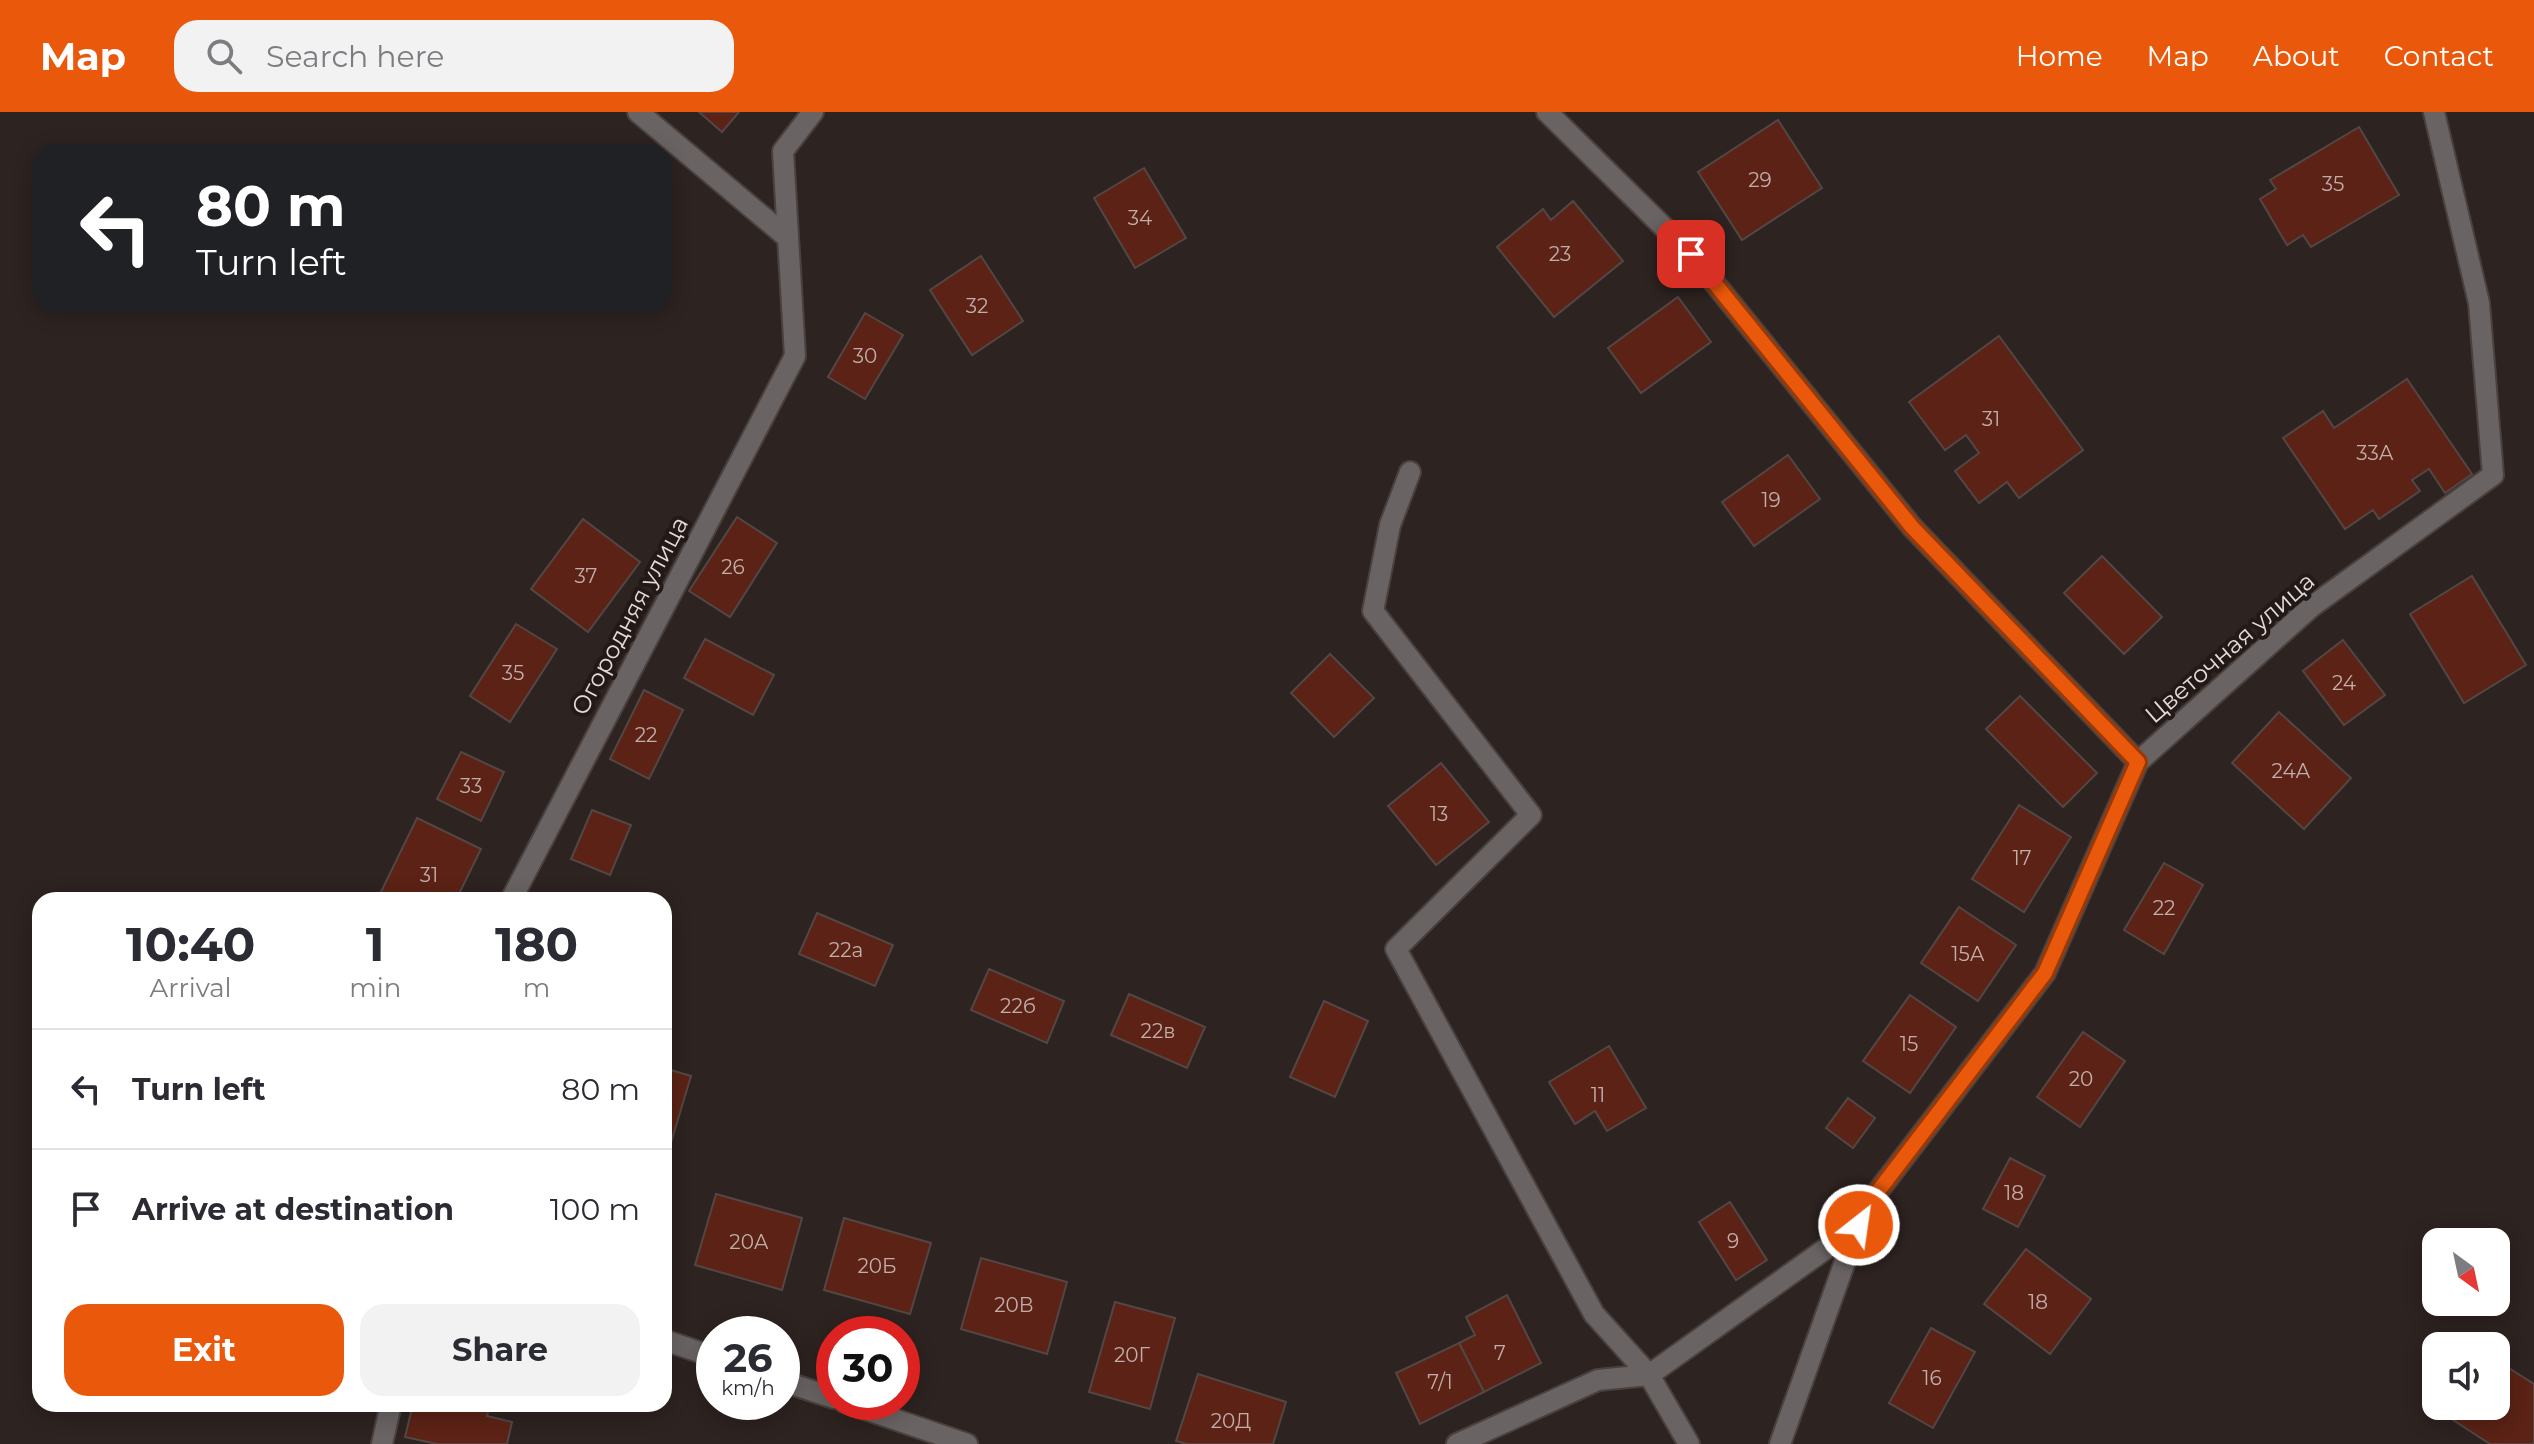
<!DOCTYPE html>
<meta charset="utf-8">
<style>
:root{--surface:#fff;--page:#f2f2f3;--text:#2b2b33;--muted:#7c7c81;--line:#e1e1e2;--accent:#ea580c}
body{margin:0;font-family:Montserrat,sans-serif;background:var(--page);color:var(--text);height:100vh;display:flex;flex-direction:column;font-size:30px;white-space:nowrap}
*{box-sizing:border-box;margin:0}
p{font-size:26px;color:var(--muted)}
.icon{flex:none;width:44px;height:44px;fill:none;stroke:currentColor;stroke-width:2;stroke-linecap:round;stroke-linejoin:round}
.map{position:relative;flex:1;overflow:hidden}
.details{position:absolute;left:32px;top:780px;width:640px;height:520px;display:flex;flex-direction:column;background:var(--surface);border-radius:24px;box-shadow:0 4px 20px #0003}
.details>*{flex:none}
.guide{position:absolute;left:32px;top:32px;width:640px;height:168px;border-radius:24px;box-shadow:0 4px 20px #0003;background:#202124;color:#fff;overflow:hidden}
.needle{width:52px;rotate:147deg}
.tools{position:absolute;left:2422px;top:1116px;display:grid;gap:16px}
.tools a{display:grid;place-items:center;width:88px;height:88px;border-radius:16px;background:var(--surface);box-shadow:0 4px 20px #0003;font-size:40px}
.speed{position:absolute;left:696px;top:1204px;display:flex;gap:16px;font-size:40px;font-weight:700;text-align:center}
.speed>*{display:grid;place-content:center;width:104px;height:104px;border-radius:50%;background:var(--surface);box-shadow:0 4px 20px #0003;line-height:1}
.speed small{font-size:20px;font-weight:400}
.speed .limit{border:12px solid #d22;background:#fff;color:#111}
.pin{position:absolute;display:grid;place-items:center;width:68px;height:68px;color:#fff;margin:-34px;border-radius:16px;box-shadow:0 4px 12px #0006}
.me{position:absolute;width:88px;margin:-44px;rotate:30deg;stroke-linejoin:round;filter:drop-shadow(0 0 6px #0008)}
.turn{display:flex;align-items:center;gap:28px;height:168px;padding:0 32px;font-size:36px}
.turn .icon{width:104px;height:104px;stroke-width:2.5}
.turn b{display:block;font-size:56px;line-height:68px}
.eta{display:flex;justify-content:space-evenly;align-items:center;height:136px;text-align:center}
.eta b{font-size:48px;font-weight:700;line-height:56px}
.action{display:flex;gap:16px;margin-top:auto;padding:16px 32px}
.action a{flex:1;height:92px;border-radius:24px;background:var(--accent);color:#fff;font-size:32px;font-weight:700;line-height:92px;text-align:center}
.action a+a{background:var(--page);color:var(--text)}
ul{padding:0;list-style:none}
li{display:flex;align-items:center;gap:24px;height:120px;padding:0 32px;border-top:2px solid var(--line)}
li div{flex:1}
li b{display:block;font-size:30px}
li em{font-style:normal}
header{display:flex;align-items:center;gap:48px;box-sizing:border-box;height:112px;padding:0 40px;background:var(--accent);color:#fff}
header strong{font-size:38px}
nav{display:flex;gap:44px;margin-inline-start:auto;font-size:28px}
.search{width:560px;height:72px;background:var(--page);display:flex;align-items:center;gap:20px;box-sizing:border-box;padding:0 28px;border-radius:24px;color:var(--muted);font-size:30px}
.map>svg:first-child{display:block}
.building{fill:#5b2215;stroke:#524744;stroke-width:2}
.lines{fill:none;stroke-linecap:round;stroke-linejoin:round}
.minor-casing{stroke:#4a413f;stroke-width:24}
.minor{stroke:#696463;stroke-width:20}
.route-casing{stroke:#983908;stroke-width:20}
.route{stroke:#ea580c;stroke-width:14}
.labels{text-anchor:middle;stroke-width:8;stroke-linejoin:round;paint-order:stroke}
.number-label{font-size:20px;fill:#c1aeaa}
.street-label{font-size:24px;fill:#e3dcdb;stroke:#231a17}
</style>
<header>
<strong>Map</strong>
<div class="search"><svg class="icon" aria-label="search" viewBox="0 0 24 24"><circle cx="10" cy="10" r="6"/><path d="M15 15l6 6"/></svg>Search here</div>
<nav><a>Home</a><a>Map</a><a>About</a><a>Contact</a></nav>
</header>
<div class="map">
<svg width="2534" height="1332" viewBox="0 0 2534 1332">
<rect width="100%" height="100%" fill="#2d2321"/>
<g class="building">
<path d="M699,0H739L722,20Z"/>
<path d="M1778,8L1822,76L1742,128L1698,60Z"/>
<path d="M2359,15L2399,83L2311,135L2303,123L2287,133L2260,87L2276,77L2270,68Z"/>
<path d="M1144,56L1186,126L1135,156L1094,86Z"/>
<path d="M1573,89L1623,149L1554,205L1497,135L1543,97L1551,108Z"/>
<path d="M981,144L1023,209L972,243L930,178Z"/>
<path d="M1678,185L1711,230L1641,281L1608,236Z"/>
<path d="M865,201L903,223L865,287L828,265Z"/>
<path d="M1999,224L2083,338L2019,386L2007,370L1979,391L1955,359L1979,341L1966,323L1945,338L1909,290Z"/>
<path d="M2407,267L2472,362L2445,381L2429,357L2412,368L2420,379L2379,407L2373,398L2345,417L2283,326L2323,299L2334,316Z"/>
<path d="M1788,343L1820,387L1754,434L1722,390Z"/>
<path d="M737,405L777,431L730,505L689,479Z"/>
<path d="M583,407L640,450L588,520L531,477Z"/>
<path d="M2102,444L2162,505L2124,542L2064,481Z"/>
<path d="M2472,464L2526,553L2464,591L2410,502Z"/>
<path d="M516,512L557,537L510,610L470,584Z"/>
<path d="M705,527L774,563L753,603L684,566Z"/>
<path d="M2343,528L2385,583L2344,613L2303,559Z"/>
<path d="M1330,542L1374,586L1334,625L1291,581Z"/>
<path d="M644,578L683,598L649,667L610,647Z"/>
<path d="M2020,584L2097,661L2063,695L1986,617Z"/>
<path d="M2279,600L2351,666L2304,717L2232,651Z"/>
<path d="M461,640L504,660L481,709L437,687Z"/>
<path d="M1441,651L1489,710L1436,753L1388,694Z"/>
<path d="M2019,693L2071,725L2024,800L1972,767Z"/>
<path d="M592,698L631,713L610,763L571,747Z"/>
<path d="M417,706L481,737L456,788H377Z"/>
<path d="M2164,751L2203,773L2164,842L2124,818Z"/>
<path d="M1959,795L2016,833L1978,889L1921,851Z"/>
<path d="M817,801L893,833L875,874L799,842Z"/>
<path d="M989,857L1064,889L1047,931L971,898Z"/>
<path d="M1129,882L1205,915L1187,956L1111,923Z"/>
<path d="M1910,883L1956,915L1910,981L1863,949Z"/>
<path d="M1324,889L1368,909L1335,985L1290,965Z"/>
<path d="M2083,920L2125,949L2080,1015L2037,985Z"/>
<path d="M1609,934L1646,996L1607,1019L1595,999L1575,1012L1549,970Z"/>
<path d="M664,956L691,964L664,1054Z"/>
<path d="M1848,986L1875,1006L1853,1036L1826,1016Z"/>
<path d="M2010,1046L2045,1064L2018,1115L1983,1097Z"/>
<path d="M716,1082L802,1106L782,1178L695,1153Z"/>
<path d="M1730,1090L1767,1148L1736,1168L1699,1110Z"/>
<path d="M844,1106L931,1131L910,1202L824,1178Z"/>
<path d="M2026,1137L2091,1187L2050,1242L1984,1192Z"/>
<path d="M981,1146L1067,1170L1047,1242L961,1217Z"/>
<path d="M1507,1183L1541,1251L1484,1280L1459,1231L1475,1223L1466,1205Z"/>
<path d="M1115,1190L1175,1206L1150,1297L1089,1280Z"/>
<path d="M1931,1216L1975,1240L1933,1316L1889,1291Z"/>
<path d="M1459,1231L1484,1280L1420,1312L1396,1261Z"/>
<path d="M2496,1248L2534,1272V1332H2490L2450,1306L2458,1294H2496Z"/>
<path d="M1198,1262L1286,1290L1273,1332H1187L1176,1329Z"/>
<path d="M413,1292H490L487,1304L512,1310L507,1332H437L405,1325Z"/>
</g>
<g class="lines">
<defs>
<g id="minor">
<path d="M638,0L788,126"/>
<path d="M1547,0L1691,142L1912,415L2138,650"/>
<path d="M1410,360L1390,413L1373,499L1531,703L1396,837L1594,1202L1649,1263L1859,1113"/>
<path d="M511,788L795,244L783,39L813,0"/>
<path d="M664,1228L714,1245"/>
<path d="M782,1269L834,1286"/>
<path d="M844,1290L967,1332"/>
<path d="M382,1332L391,1292"/>
<path d="M1457,1332L1598,1268L1649,1263L1689,1332"/>
<path d="M1780,1332L1863,1099L2045,861L2138,650L2311,495L2493,363L2479,191L2434,0"/>
</g>
</defs>
<use href="#minor" class="minor-casing"/>
<use href="#minor" class="minor"/>
</g>
<g class="lines">
<defs>
<path id="route" d="M1691,142L1912,415L2138,650L2045,861L1863,1099L1859,1113"/>
</defs>
<use href="#route" class="route-casing"/>
<use href="#route" class="route"/>
</g>
<g class="labels">
<g class="number-label">
<text x="1760" y="75">29</text>
<text x="2333" y="79">35</text>
<text x="1140" y="113">34</text>
<text x="1560" y="149">23</text>
<text x="977" y="201">32</text>
<text x="865" y="251">30</text>
<text x="1991" y="314">31</text>
<text x="2375" y="348">33А</text>
<text x="1771" y="395">19</text>
<text x="733" y="462">26</text>
<text x="586" y="471">37</text>
<text x="513" y="568">35</text>
<text x="2344" y="578">24</text>
<text x="646" y="630">22</text>
<text x="2291" y="666">24А</text>
<text x="471" y="681">33</text>
<text x="1439" y="709">13</text>
<text x="2022" y="753">17</text>
<text x="429" y="770">31</text>
<text x="2164" y="803">22</text>
<text x="846" y="845">22а</text>
<text x="1968" y="849">15А</text>
<text x="1018" y="901">22б</text>
<text x="1158" y="926">22в</text>
<text x="1909" y="939">15</text>
<text x="2081" y="974">20</text>
<text x="1598" y="990">11</text>
<text x="2014" y="1088">18</text>
<text x="1733" y="1136">9</text>
<text x="749" y="1137">20А</text>
<text x="877" y="1161">20Б</text>
<text x="2038" y="1197">18</text>
<text x="1014" y="1200">20В</text>
<text x="1500" y="1248">7</text>
<text x="1132" y="1250">20Г</text>
<text x="1932" y="1273">16</text>
<text x="1440" y="1277">7/1</text>
<text x="1231" y="1316">20Д</text>
</g>
<g class="street-label">
<text transform="translate(630 504) rotate(-62)" y="8">Огородняя улица</text>
<text transform="translate(2230 536) rotate(-41)" y="8">Цветочная улица</text>
</g>
</g>
</svg>
<div class="tools">
<a><svg class="needle" viewBox="-14 -14 28 28"><path d="M0-13l5 13h-10z" fill="#e53935"/><path d="M0 13l5-13h-10z" fill="#7c7c81"/></svg></a>
<a><svg class="icon" aria-label="sound" viewBox="0 0 24 24"><path d="M4 9h4l5-4v14l-5-4H4zM17 9q2 3 0 6"/></svg></a>
</div>
<div class="speed"><div>26<small>km/h</small></div><div class="limit">30</div></div>
<div class="pin" style="left:1691px;top:142px;background:#d93025"><svg class="icon" aria-label="arrive" viewBox="0 0 24 24"><path d="M6 21V4h12l-3 4 3 4H6"/></svg></div>
<svg class="me" style="left:1859px;top:1113px" viewBox="-20 -20 40 40"><circle r="17" fill="#ea580c" stroke="#fff" stroke-width="3"/><path d="M0-11L8 9 0 5-8 9z" fill="#fff"/></svg>
<div class="guide">
<div class="turn"><svg class="icon" aria-label="left" viewBox="0 0 24 24"><path d="M17 20v-9H6M10 6l-5 5 5 5"/></svg><div><b>80 m</b>Turn left</div></div>
</div>
<section class="details">
<div class="eta">
<div><b>10:40</b><p>Arrival</p></div>
<div><b>1</b><p>min</p></div>
<div><b>180</b><p>m</p></div>
</div>
<ul>
<li><svg class="icon" aria-label="left" viewBox="0 0 24 24"><path d="M17 20v-9H6M10 6l-5 5 5 5"/></svg><div><b>Turn left</b></div><em>80 m</em></li>
<li><svg class="icon" aria-label="arrive" viewBox="0 0 24 24"><path d="M6 21V4h12l-3 4 3 4H6"/></svg><div><b>Arrive at destination</b></div><em>100 m</em></li>
</ul>
<div class="action"><a>Exit</a><a>Share</a></div>
</section>
</div>
